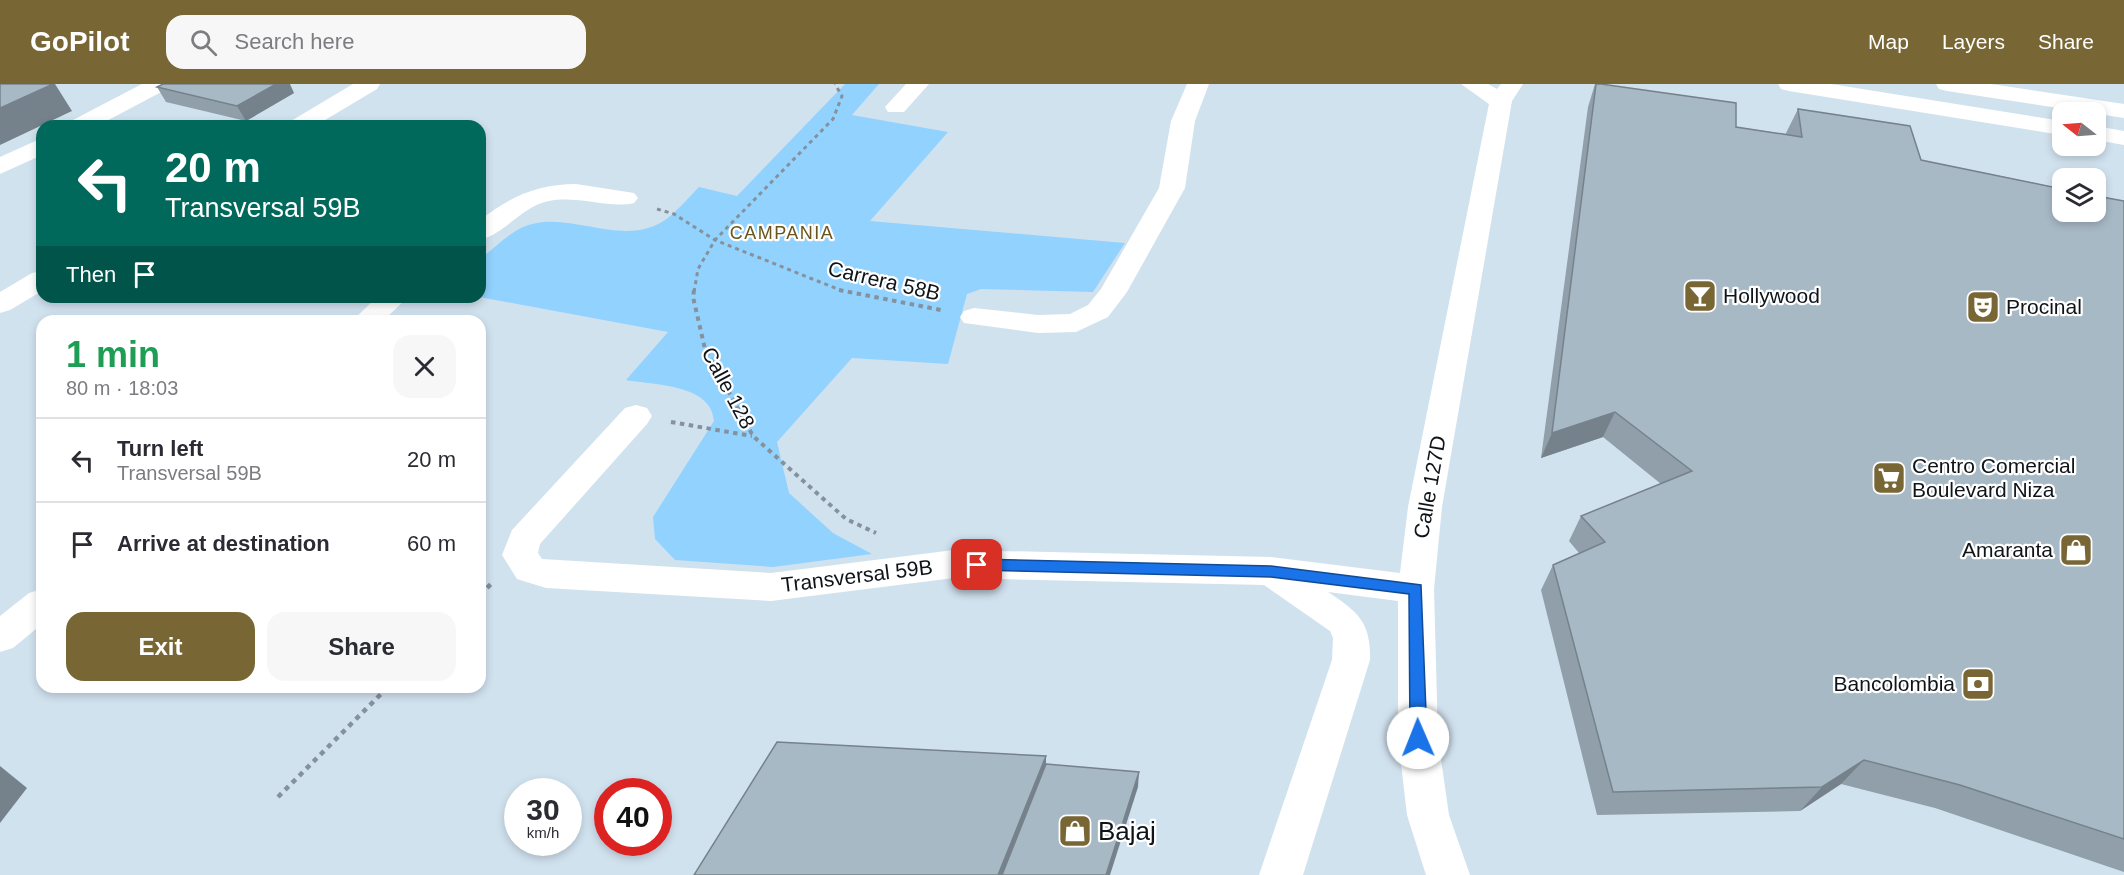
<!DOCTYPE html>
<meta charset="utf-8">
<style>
:root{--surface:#fff;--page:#f7f7f7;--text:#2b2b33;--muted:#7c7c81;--line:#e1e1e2;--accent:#786634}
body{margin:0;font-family:Arial,sans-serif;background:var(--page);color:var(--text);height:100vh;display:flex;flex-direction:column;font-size:22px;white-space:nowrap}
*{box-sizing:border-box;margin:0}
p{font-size:20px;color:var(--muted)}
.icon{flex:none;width:33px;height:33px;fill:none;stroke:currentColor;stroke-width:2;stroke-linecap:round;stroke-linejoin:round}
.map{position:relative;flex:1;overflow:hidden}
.panel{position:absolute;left:36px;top:231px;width:450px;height:378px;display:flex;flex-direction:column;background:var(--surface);border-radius:18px;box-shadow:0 3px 9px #0003}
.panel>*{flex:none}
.guide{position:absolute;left:36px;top:36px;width:450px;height:183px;border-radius:18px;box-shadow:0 3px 9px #0003;background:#00695c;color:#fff;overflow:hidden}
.needle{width:39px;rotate:287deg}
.fabs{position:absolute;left:2052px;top:18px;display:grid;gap:12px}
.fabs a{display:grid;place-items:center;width:54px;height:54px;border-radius:12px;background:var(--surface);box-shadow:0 3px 9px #0003;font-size:30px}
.speed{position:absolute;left:504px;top:694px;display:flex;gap:12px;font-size:30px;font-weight:700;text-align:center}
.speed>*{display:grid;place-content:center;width:78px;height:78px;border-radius:50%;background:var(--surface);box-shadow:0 3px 9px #0003;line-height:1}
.speed small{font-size:15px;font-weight:400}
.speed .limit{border:9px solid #d22;background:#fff;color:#111}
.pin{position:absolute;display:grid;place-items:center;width:51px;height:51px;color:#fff;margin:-26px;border-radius:12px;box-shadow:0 3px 9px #0006}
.me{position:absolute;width:66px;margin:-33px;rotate:359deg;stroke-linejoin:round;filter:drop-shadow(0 0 4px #0008)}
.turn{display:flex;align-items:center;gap:21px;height:126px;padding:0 30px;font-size:27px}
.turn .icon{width:78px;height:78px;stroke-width:2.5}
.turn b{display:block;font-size:42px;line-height:51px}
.then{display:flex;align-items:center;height:57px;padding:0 30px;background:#0003;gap:12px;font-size:22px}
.round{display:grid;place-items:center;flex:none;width:63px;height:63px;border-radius:18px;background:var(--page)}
.summary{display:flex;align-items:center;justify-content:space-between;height:102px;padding:0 30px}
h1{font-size:36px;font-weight:700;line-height:45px;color:#1e9e55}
.primary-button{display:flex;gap:12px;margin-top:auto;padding:12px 30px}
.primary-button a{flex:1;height:69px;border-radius:18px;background:var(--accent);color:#fff;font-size:24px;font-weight:700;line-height:69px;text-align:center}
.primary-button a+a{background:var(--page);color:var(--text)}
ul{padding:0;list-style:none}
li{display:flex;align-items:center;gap:18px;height:84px;padding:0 30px;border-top:2px solid var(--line)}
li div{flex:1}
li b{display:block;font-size:22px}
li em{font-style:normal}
header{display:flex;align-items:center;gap:36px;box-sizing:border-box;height:84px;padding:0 30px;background:var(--accent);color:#fff}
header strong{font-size:28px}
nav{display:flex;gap:33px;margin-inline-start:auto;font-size:21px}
.search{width:420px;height:54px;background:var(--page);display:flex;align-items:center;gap:15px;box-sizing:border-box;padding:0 21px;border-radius:18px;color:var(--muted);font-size:22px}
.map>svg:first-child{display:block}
.green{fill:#92d2ff}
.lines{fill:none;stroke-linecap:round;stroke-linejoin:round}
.path-far2{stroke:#85919b;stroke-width:3;stroke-dasharray:4 4;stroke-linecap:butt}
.path-far1{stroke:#85919b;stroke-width:4;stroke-dasharray:4.5 4.5;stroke-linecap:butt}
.path{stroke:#85919b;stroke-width:4.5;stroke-dasharray:5 5;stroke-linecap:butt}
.minor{fill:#fff;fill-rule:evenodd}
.major{fill:#fff;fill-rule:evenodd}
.wall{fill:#909faa}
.shaded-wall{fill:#76828b}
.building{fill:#a8b9c6;stroke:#76828b;stroke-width:1.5}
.route{fill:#1a73e8;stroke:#114b97;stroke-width:1.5}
.labels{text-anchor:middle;stroke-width:4.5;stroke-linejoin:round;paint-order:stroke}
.far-neighbourhood-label{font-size:18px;letter-spacing:1.5px;fill:#69551a;stroke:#fff}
.street-label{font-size:21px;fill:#0e1418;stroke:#fff}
.poi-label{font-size:21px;fill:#0e1418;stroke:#fff;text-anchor:start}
.near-poi-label{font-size:26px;fill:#0e1418;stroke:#fff;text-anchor:start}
</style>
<header>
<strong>GoPilot</strong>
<div class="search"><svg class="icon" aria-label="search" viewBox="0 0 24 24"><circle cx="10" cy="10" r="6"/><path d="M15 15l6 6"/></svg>Search here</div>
<nav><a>Map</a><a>Layers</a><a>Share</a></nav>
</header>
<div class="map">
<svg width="2124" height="791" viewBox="0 0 2124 791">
<rect width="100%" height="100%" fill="#d1e2ef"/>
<path class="green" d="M845,0H879L852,31L948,48L870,137L1125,159L1093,208L981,205L967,210L948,280L852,274L777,358L789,409L833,449L872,470L773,483L675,476L655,455L653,433L714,337C712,300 653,301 626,296L668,248L479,213L480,175C493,165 507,151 521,144C566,123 617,164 662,138C675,130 688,114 699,103L737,112Z"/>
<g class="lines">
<g class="path-far2">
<path d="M657,125L674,130L715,156L845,208"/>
<path d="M694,208L698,185L715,156L833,35L842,12L835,0"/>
</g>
<g class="path-far1">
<path d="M694,206L693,213L705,265L753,352L846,435L876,449"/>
<path d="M839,206L941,226"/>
<path d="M671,338L752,352"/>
</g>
<g class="path">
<path d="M480,511L492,499"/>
<path d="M278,713L388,603"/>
</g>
<g class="minor">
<path d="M142,0H170L167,5L97,42H67L71,37Z"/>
<path d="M353,0H380L377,5L315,42H287L291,37Z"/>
<path d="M906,0H929L904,28H888L885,23Z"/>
<path d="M1187,0H1209L1195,37L1185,104L1127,208L1108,233L1076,248L1038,249L964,239L960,233L964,227L974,224L1038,231L1070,230L1088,221L1101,205L1159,104L1171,37Z"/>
<path d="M1461,0H1488L1497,5L1501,0H1523L1512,17L1442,423L1434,505L1438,654L1449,731L1470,791H1426L1407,731L1398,654V517L1328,508C1358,528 1371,538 1370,576L1303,791H1259L1332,576L1333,554L1330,547L1264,501L954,494L771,517L546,504L517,495L502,471L512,446L625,324L636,321L647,324L652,332L647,340L540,460L538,469L542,475L771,489L954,466L1271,473L1400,489L1408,423L1489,20Z"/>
<path d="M42,54V71L0,90V73Z"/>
<path d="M576,100L634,109L638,114L634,119C610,125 578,111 549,117C522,122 506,149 480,156V136C510,113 537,100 576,100Z"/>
<path d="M42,187V207L10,226L0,229V208L32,189Z"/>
<path d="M377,213H408L383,237H352Z"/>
<path d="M42,505V540L13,564L0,568V532L29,509Z"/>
</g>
<g class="major">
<path d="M1778,0H1831L2062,37V51L1789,7L1781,5Z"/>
<path d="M1936,0H1991L2124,20V34L1947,7L1939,5Z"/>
<path d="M2096,42L2124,47V61L2096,56Z"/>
</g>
</g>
<g class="wall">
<path d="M1595,0L1736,43L1786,50V49L1798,25L1921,76L2124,117V788L1935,724L1841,700L1800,727L1597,731L1541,506L1553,481L1579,469L1569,457L1581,432L1661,400L1603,353L1541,374L1588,23Z"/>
<path d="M157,3L294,9L246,37L166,18Z"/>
</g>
<g class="shaded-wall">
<path d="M53,0H55L72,27L0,61V24Z"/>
<path d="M276,0H290L294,9L246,37L237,22Z"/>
<path d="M1615,328L1603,353L1541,374L1552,349Z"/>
<path d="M1046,672V695L1009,791H998Z"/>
<path d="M1864,676L1841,700L1800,727L1822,703Z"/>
<path d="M0,682L27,704L0,739Z"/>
<path d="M1139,688L1138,703L1110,791H1106Z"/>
</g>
<g class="building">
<path d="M0,0H53L0,24Z"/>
<path d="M163,0H276L237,22L157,3Z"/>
<path d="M1596,0H1601L1736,19V43L1802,53L1798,25L1910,42L1921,76L2062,105V128H2096V112L2124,117V755L1960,701L1864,676L1822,703L1613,708L1553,481L1605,458L1581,432L1692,387L1615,328L1552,349Z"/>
<path d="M777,658L1046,672L998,791H694Z"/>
<path d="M1046,680L1139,688L1106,791H1002Z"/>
</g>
<path class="route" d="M977,475L1271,482L1421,501L1427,654L1424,659L1418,661L1413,659L1410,654L1409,510L1271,493L977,486L970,481Z"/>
<defs>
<symbol id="bar-square" viewBox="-11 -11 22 22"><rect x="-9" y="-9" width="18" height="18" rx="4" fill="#786634" stroke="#fff"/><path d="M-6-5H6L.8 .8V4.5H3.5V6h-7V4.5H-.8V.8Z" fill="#fff"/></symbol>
<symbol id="theatre-square" viewBox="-11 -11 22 22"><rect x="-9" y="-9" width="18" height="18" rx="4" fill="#786634" stroke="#fff"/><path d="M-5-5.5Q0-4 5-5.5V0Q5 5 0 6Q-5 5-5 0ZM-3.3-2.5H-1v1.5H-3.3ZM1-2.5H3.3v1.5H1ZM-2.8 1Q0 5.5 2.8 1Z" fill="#fff"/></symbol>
<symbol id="supermarket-square" viewBox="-11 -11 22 22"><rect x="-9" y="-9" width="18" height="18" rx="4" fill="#786634" stroke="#fff"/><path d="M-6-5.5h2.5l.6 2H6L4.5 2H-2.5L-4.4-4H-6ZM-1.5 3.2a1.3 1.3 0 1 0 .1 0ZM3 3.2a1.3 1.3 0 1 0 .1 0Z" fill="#fff"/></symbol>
<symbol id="shop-square" viewBox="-11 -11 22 22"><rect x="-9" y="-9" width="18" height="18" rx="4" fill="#786634" stroke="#fff"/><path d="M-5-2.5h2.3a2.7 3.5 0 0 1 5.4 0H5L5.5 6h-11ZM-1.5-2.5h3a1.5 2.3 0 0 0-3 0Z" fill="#fff"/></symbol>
<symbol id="bank-square" viewBox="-11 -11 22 22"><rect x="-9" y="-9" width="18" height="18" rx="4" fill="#786634" stroke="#fff"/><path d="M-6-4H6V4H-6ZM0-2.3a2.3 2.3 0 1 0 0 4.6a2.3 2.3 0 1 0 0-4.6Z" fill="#fff"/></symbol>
</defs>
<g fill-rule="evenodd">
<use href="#bar-square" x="1681" y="193" width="38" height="38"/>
<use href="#theatre-square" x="1964" y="204" width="38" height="38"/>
<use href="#supermarket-square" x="1870" y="375" width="38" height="38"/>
<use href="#shop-square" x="2057" y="447" width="38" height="38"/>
<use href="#bank-square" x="1959" y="581" width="38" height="38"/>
<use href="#shop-square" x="1056" y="728" width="38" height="38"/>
</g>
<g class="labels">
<g class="far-neighbourhood-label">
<text x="782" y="155">CAMPANIA</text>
</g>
<g class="street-label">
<text transform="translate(884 197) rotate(13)" y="7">Carrera 58B</text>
<text transform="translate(728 304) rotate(62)" y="7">Calle 128</text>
<text transform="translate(1430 403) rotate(-80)" y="7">Calle 127D</text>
<text transform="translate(857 492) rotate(-7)" y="7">Transversal 59B</text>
</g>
<g class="poi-label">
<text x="1723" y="219">Hollywood</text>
<text x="2006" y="230">Procinal</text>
<text x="1912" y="389">Centro Comercial<tspan x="1912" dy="24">Boulevard Niza</tspan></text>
<text x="2053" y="473" text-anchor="end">Amaranta</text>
<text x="1955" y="607" text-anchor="end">Bancolombia</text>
</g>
<g class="near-poi-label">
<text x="1098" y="756">Bajaj</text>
</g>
</g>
</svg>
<div class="fabs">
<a><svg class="needle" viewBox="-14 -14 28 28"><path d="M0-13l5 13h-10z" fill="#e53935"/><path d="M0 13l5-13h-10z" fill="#7c7c81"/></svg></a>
<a><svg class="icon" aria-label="layers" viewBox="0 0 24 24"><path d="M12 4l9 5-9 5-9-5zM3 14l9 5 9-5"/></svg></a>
</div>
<div class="speed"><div>30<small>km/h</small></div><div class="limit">40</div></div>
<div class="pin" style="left:977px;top:481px;background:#d93025"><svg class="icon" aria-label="arrive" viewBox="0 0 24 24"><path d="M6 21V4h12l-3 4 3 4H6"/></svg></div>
<svg class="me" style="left:1418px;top:654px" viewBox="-20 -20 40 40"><circle r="19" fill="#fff"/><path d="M0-13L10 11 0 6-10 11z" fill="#1a73e8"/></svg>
<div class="guide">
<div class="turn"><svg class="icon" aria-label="left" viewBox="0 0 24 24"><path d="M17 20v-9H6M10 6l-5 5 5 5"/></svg><div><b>20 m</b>Transversal 59B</div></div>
<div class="then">Then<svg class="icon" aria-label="arrive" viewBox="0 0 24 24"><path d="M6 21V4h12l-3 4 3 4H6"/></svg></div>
</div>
<section class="panel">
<div class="summary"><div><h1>1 min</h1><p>80 m · 18:03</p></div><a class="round"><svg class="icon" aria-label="close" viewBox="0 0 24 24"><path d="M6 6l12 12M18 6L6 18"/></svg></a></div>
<ul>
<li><svg class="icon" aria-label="left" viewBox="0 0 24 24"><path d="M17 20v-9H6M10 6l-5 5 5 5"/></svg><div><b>Turn left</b><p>Transversal 59B</p></div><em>20 m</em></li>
<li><svg class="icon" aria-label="arrive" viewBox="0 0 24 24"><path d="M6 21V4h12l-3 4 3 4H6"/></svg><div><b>Arrive at destination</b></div><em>60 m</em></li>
</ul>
<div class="primary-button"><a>Exit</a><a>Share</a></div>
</section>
</div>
